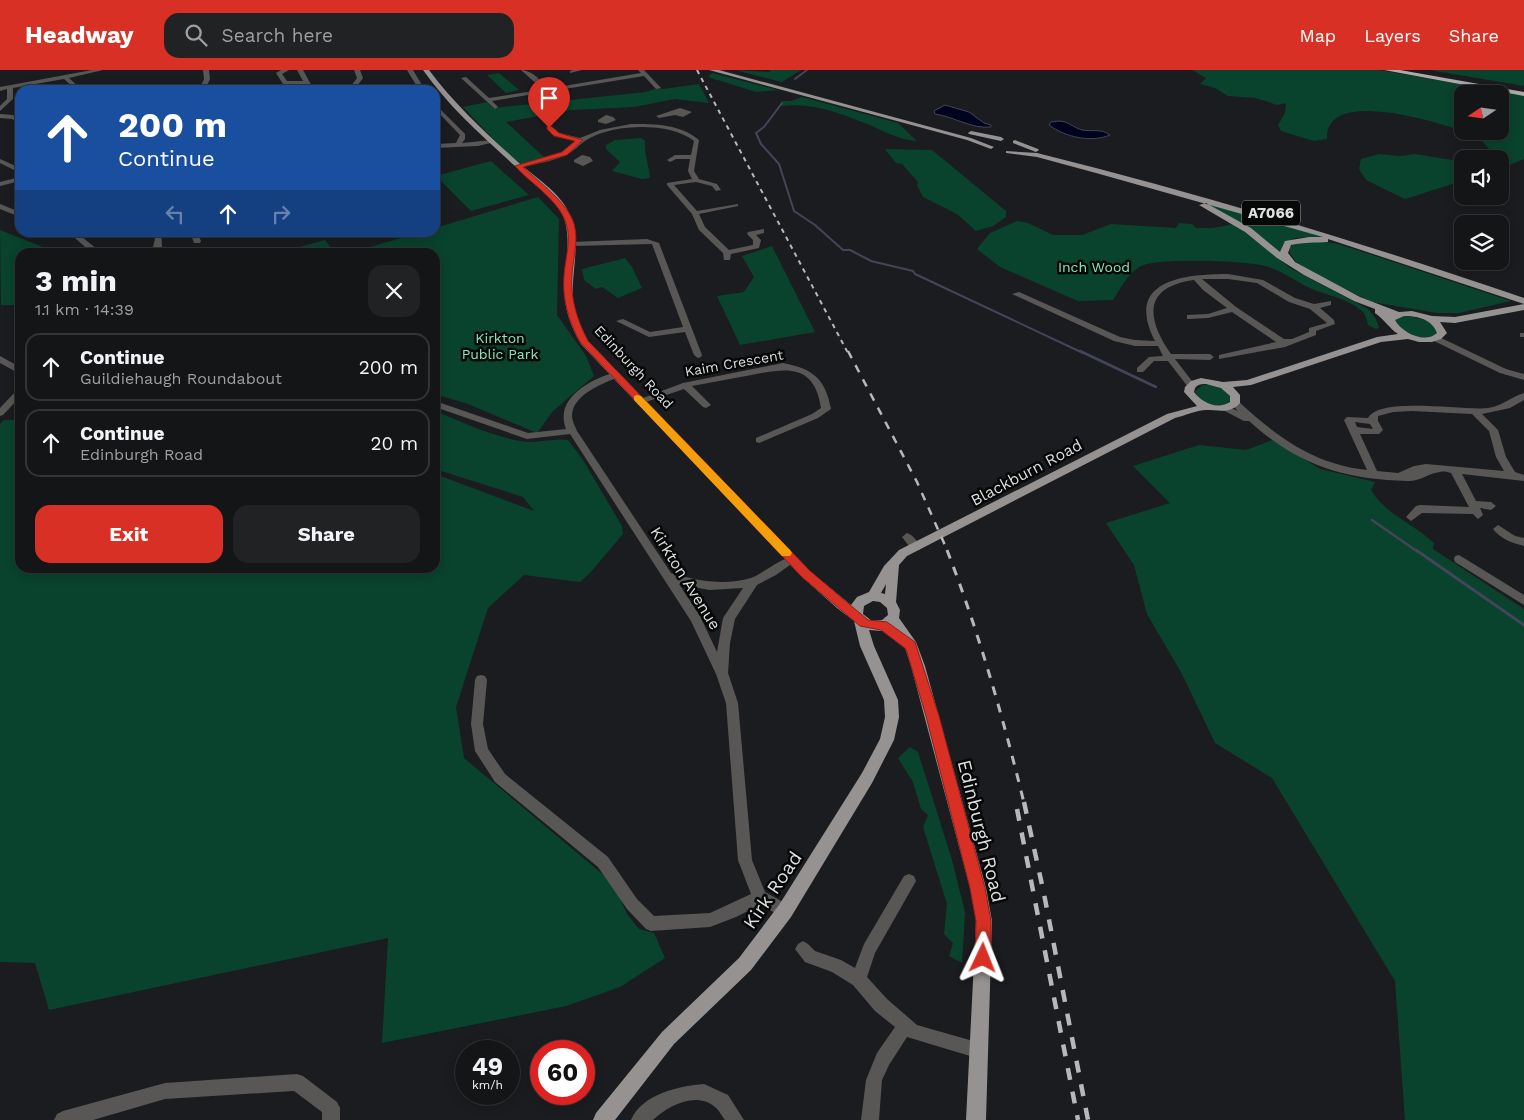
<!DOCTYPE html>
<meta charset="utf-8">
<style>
:root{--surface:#141517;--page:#212224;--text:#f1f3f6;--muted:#9d9fa1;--line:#333436;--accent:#d93025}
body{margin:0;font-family:"Work Sans",sans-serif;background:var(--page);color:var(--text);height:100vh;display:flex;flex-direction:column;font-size:19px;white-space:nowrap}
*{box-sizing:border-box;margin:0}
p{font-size:16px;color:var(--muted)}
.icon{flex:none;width:28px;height:28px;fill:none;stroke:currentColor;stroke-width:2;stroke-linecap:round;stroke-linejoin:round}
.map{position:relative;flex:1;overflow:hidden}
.sheet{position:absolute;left:15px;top:178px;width:425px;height:325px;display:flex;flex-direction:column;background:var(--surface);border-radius:15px;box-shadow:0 2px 12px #0003,0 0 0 1px var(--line)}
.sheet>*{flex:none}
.hud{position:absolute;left:15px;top:15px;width:425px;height:152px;border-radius:15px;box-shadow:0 2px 12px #0003,0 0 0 1px var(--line);background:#1a4fa0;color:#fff;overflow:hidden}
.needle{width:32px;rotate:257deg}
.controls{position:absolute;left:1454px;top:15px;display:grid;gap:10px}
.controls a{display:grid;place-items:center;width:55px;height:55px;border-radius:10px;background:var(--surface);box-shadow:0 2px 12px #0003,0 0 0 1px var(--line);font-size:25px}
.speed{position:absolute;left:455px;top:970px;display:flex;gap:10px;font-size:25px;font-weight:700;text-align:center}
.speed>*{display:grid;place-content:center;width:65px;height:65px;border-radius:50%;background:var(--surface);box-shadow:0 2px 12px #0003,0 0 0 1px var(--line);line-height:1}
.speed small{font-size:12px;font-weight:400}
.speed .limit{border:8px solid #d22;background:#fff;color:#111}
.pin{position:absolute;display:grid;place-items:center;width:42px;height:42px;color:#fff;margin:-51px -21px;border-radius:50% 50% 50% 0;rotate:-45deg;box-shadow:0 0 5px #0007}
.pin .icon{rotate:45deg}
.me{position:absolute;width:55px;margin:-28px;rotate:2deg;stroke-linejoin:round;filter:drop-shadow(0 0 4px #0008)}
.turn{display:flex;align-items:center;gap:18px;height:105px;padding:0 20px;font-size:22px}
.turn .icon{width:65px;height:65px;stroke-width:2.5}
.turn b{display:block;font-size:35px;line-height:42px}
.lanes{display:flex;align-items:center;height:48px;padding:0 20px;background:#0003;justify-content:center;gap:25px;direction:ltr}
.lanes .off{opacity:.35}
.round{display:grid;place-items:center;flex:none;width:52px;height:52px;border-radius:15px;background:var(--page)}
.headline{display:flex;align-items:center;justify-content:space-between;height:85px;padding:0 20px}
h1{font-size:30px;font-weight:700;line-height:38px}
.button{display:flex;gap:10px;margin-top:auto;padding:10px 20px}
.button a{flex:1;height:58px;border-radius:15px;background:var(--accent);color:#fff;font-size:20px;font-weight:700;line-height:58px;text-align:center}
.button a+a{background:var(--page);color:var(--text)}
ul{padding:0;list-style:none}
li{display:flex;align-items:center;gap:15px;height:68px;margin:0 10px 8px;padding:0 10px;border:2px solid var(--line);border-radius:15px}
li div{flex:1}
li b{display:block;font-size:19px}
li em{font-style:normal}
header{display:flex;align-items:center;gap:30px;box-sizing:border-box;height:70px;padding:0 25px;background:var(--accent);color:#fff}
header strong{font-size:24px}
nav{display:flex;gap:28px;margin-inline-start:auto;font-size:18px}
.search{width:350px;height:45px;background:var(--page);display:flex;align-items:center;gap:12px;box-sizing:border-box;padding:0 18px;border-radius:15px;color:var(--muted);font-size:19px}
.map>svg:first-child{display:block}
.green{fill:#09432d}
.water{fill:#00031d;stroke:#434558}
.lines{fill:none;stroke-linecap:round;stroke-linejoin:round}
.stream-far2{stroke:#434558;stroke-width:2}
.stream-far1{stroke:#434558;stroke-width:2.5}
.stream{stroke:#434558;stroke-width:3}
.minor{fill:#595756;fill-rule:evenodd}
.major{fill:#969291;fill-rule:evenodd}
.highway{fill:#aeaaa9;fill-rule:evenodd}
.rail-far3{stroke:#b7b8ba;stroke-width:2;stroke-dasharray:4.5 4.5;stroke-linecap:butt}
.rail-far2{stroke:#b7b8ba;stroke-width:2.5;stroke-dasharray:8 8;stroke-linecap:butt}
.rail-far1{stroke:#b7b8ba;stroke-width:3;stroke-dasharray:9 9;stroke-linecap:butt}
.rail{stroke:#b7b8ba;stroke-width:4.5;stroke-dasharray:12 12;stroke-linecap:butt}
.route{fill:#d93025;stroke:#8d1f18}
.slow{fill:#f59e0b}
.labels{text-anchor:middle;stroke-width:5;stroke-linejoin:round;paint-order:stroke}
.far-park-label{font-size:14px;fill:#89e8bb;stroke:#060707}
.far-street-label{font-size:14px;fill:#dedfe1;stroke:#060707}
.shield{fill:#060707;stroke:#9d9ea0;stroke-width:1}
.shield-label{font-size:15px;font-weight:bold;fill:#dedfe1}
.street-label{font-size:16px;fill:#dedfe1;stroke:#060707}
.near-street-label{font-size:19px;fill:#dedfe1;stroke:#060707}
</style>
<header>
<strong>Headway</strong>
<div class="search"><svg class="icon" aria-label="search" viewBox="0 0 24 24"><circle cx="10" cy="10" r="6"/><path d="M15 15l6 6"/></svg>Search here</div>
<nav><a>Map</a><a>Layers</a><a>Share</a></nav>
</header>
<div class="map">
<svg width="1524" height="1050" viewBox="0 0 1524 1050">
<rect width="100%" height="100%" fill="#1b1c1f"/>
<g class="green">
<path d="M735,0L769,2L771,0H801L782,12Z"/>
<path d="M1192,0H1379L1524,25V89L1500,99V89H1474L1487,84L1489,79L1482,71L1463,61H1500V24H1462V61C1436,52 1325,17 1327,69L1314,71L1281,61L1278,55L1285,43L1286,33L1277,35L1256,28L1228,26L1215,18L1200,14L1206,8Z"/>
<path d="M1429,0H1524V16Z"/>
<path d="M499,3L519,20L506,23L487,5Z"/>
<path d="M712,3L778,20L756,22L708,7Z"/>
<path d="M699,14L709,33L675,29L634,37L570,40L506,52L546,89L519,96L463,37L487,32L493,38L646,22L658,18L663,19Z"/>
<path d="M802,27L898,53L917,71C901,70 887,63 872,56C843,44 813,32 781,36L782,31H791Z"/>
<path d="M641,68L645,71C644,84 649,95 650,108L642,109L612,101L620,92L606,79V75L615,70Z"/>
<path d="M885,79L932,80L1006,141V147L993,156L976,161L957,144L923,127L917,115L918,112L902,94L896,93Z"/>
<path d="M1379,84L1400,86L1415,84L1452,90H1462V111L1405,129L1366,110L1359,99L1361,89Z"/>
<path d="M491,91L529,125L471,141L436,106Z"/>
<path d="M538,127L559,149L557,245L586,286L594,306L553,341L537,363L468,334L435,324V182H352L419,163L435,162V158Z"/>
<path d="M1207,135L1222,136L1334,170L1306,167L1295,168L1283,174L1281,182L1282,184L1250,158Z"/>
<path d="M1017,151L1028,153L1053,165H1082L1111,154L1176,158L1179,153L1192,154L1196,158H1213L1234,154L1290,198L1368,239L1376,249L1379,258L1376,259L1368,255C1367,250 1366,245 1362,241C1350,230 1332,226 1317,221C1298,214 1282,199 1261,195C1242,191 1154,187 1139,197C1128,204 1120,219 1113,230L1078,231L1000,197L977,179L990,163Z"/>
<path d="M0,160L48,179L75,182H20V235H1Z"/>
<path d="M325,170L334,182H299L296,178Z"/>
<path d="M1317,171L1338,174L1363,182L1511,231L1459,243H1437L1372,232L1310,202L1295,191L1290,183V177L1294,174Z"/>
<path d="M772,176L815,262L740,275L717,226L744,222L754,207L742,186Z"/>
<path d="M625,188L632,197L642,218L618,228L602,217L596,219L584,210L582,199Z"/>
<path d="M1405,245L1429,251L1440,263C1429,269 1411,270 1401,260C1398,257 1396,253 1394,249Z"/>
<path d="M1203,315C1219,314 1223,317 1232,329C1222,342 1199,335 1195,321Z"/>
<path d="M435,341C462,352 500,370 529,372C542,372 555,368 568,370L583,390L622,456L623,464L590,503L580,512L524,505L488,538L456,637L464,688L613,813L627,844L639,859L654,863L665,888L620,917L566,936L382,973L388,868L49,940L35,893L0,892V354L4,350H20V498H435V404L534,441L523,427L435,399Z"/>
<path d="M1273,370L1320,399L1375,412L1371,420C1385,444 1414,454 1434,473L1433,479L1524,539V1050H1405L1395,911L1272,708L1215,673L1182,604L1147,544L1134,495L1106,453L1170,433L1133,396L1199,375L1246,380Z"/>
<path d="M910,677L918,682L952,790L965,842L962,893L949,886L953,873L944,864L947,834L923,757L928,745L921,739L913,712L898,688Z"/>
</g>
<g class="water">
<path d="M945,35L969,42L984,53L991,55V57C971,59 955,47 935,44L934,41Z"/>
<path d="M1058,51C1069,51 1072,57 1082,60C1092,62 1101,58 1110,65C1091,73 1065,67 1049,55L1051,52Z"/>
</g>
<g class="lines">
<g class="stream-far2">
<path d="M795,9L807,0"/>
<path d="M782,33L764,57L756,63L761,74L779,94L794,141L815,155L843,180H850L871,191L913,201L915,204L1083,283"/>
</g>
<g class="stream-far1">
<path d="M1080,281L1156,317"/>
<path d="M1372,450L1418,482"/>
</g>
<path class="stream" d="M1416,480L1524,555"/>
<g class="minor">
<path d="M92,0H103L69,8L82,20H76L64,9L13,18V29L0,41V36L7,29V19L0,21V17Z"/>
<path d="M203,0H209L210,9L205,20H199L204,9Z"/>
<path d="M281,0H289L282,4L287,11H303L297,0H303L314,20H308L305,14H283L276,3Z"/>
<path d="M354,0H360L363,8L354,20H348L357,8Z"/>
<path d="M407,0H413L425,20H419Z"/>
<path d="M521,0C530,0 543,10 546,19L641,3L638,0H644L661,18L656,19L644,6L492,31L498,37L495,39L461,8L466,7L489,28L540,20L539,16Z"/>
<path d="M573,0H582L570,3V1Z"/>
<path d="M435,34L465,64V69L462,73L492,70L495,72L478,76L435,78V74L456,73L460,65L435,39Z"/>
<path d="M680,38L692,42L683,47L675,45L659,48L656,46Z"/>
<path d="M0,44L13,45L20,49V53L12,49L0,48Z"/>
<path d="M606,45L613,47L616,50L606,54L598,52V50Z"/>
<path d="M631,54C655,54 680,54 699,70L694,101L699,109L717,114L721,120L716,121L712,116L696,112L674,115L697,141L738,134V136L699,144L705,157L729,180L753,175V170L747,164L748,162L764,159V163L756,165L761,170L759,178L731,184L730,190H724L723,183L699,160L692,144L667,115V113L692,109L688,101L690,89H676L670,92L667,90L675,85H691L694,71C670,52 616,54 590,68C580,73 574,82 564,86C550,92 534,94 519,98L516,96L561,83L577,71L555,65L547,58V56H551L559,63L580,68L600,60Z"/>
<path d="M582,85L590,87L593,91L583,96L574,92V90Z"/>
<path d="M0,89L20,98V103L0,93Z"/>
<path d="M20,107V111L0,116V112Z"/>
<path d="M0,134L20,142V147L0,139Z"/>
<path d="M68,162H76L98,180L91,182Z"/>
<path d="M153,162H160C163,170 161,176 163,182H157L153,177L155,169Z"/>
<path d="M190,162H197L201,171L200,173H194Z"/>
<path d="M647,169L659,173L702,285L701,287L698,288L694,285L685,262L649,267L616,251L623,249L650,262L683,257L652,174L572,176L568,174L572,172Z"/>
<path d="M1228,204L1263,210L1295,228L1314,234L1331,231V235L1320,238L1334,250L1335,254L1316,261V265L1285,277L1219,289V285L1276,272L1232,242L1208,248L1187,249V245L1208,244L1227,238L1203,220L1194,210C1143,217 1146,248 1171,284H1210L1214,287L1210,290L1175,289L1195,315L1191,318L1188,317L1168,291H1154L1143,302H1137V298L1149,287L1163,286L1158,276H1135L1114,271L1012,224L1019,222L1120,267L1135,270L1155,271C1124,211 1182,204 1228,204ZM1202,209H1228L1257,213L1289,232L1310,239L1327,253L1309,258V262L1292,269H1284L1236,237Z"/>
<rect x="1520" y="263" width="4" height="4"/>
<path d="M1437,266L1506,299L1524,304V310L1500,303L1434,271V267Z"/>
<path d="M0,286L20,297V304L0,293Z"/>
<path d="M783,293C813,299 825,308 831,339L818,348L759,373L756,372V368L812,344L821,338C814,290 783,299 746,306C728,309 710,313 692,316L711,335L706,338L703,337L684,319L640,334L635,331L683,313Z"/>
<path d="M616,302L619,303V307C603,313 572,325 572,346C572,351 575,356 577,361L671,503C697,511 725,516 751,508C763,504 785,484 796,487L797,490L776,505L757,515L735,549L730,573L728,603L738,633L752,790L765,822L790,836L792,841L790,846L785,848L760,835L736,847L710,857L651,861L646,859L627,839L598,797L495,712L475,681L471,654L475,610L477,606L481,605L485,606L487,610L483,654L488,679L505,704L608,787L637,829L654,846L710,843L751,824L738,790L726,633L716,604L691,551L570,364L527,369L435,337V331L528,363L566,359C554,328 591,309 616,302ZM679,514L709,520L743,518L723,548L717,582L700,546Z"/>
<path d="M20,319V327L3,345L0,346V338L17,320Z"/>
<path d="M1524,323V330L1510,338L1482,344L1498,360L1506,387L1515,402L1524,405V411L1462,404L1476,431L1491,432L1496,436L1491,440L1480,438L1483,445L1478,449L1473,444L1422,443L1411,451L1406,447L1416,436L1420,435L1469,437L1451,403C1448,402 1443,401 1440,402C1429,403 1419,412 1407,411C1342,409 1298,395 1249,351H1244L1219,338L1224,335L1238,341L1230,333L1235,330L1238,331C1277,367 1313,394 1367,400L1344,350L1347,347L1368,348C1380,326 1464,341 1488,338C1502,336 1511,327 1524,323ZM1412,341L1472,344L1489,361L1496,387L1504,401L1426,394L1414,396L1398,403L1377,401L1360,364H1379L1383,360L1378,351V346L1393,342ZM1355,352L1370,354L1373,359L1357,357Z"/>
<path d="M1498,455L1515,466L1524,468V476C1512,473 1501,469 1493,459Z"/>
<path d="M907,463C913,465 918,472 921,477L920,480H912L902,467Z"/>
<path d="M1459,485L1524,525V535L1455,492L1454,489L1455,486Z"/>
<path d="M909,804L914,806L916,811L875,883L867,907L887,929L917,955L980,973L986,975L988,981L986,987L980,989L907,967L889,995L882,1010L879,1050H861L866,1010L877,983L895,957L875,941L853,915L832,902L805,892L795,879L798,874L803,871L808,874L815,881L841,890L855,898L864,874L904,806Z"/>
<path d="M297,1004L303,1006L337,1032L340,1038V1050H322V1042L294,1021L165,1029L93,1050H54L57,1044L63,1041L165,1013Z"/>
<path d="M704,1014L728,1025L744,1050H725C722,1046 719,1040 715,1037C696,1021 668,1036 653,1050H631C642,1024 679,1016 704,1014Z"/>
</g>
<g class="major">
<path d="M423,0H429C455,35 487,64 519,93C536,108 558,121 568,141C583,168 571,199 573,228C574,243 581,257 588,271L810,501L851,535L857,527L869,522L884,496L899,480L1167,344L1197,336L1184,322L1185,317L1191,311L1201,308L1223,312L1247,310L1377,267L1398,264C1389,258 1385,250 1375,243V239L1354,231L1304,205L1277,188L1245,162L1199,135L1206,133L1251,158L1280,182L1285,171L1309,167H1323L1096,103L1037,87L1006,83V81L1037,83C1201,124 1364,173 1524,228V234L1328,169V172C1315,173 1305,172 1291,175L1288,183L1295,192L1360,227L1399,242L1412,241L1432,246L1455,247L1524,234V240L1455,253L1440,252L1447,263L1441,269L1432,272H1419L1408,269L1381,272L1251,315L1233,317L1240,325V333C1230,344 1219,340 1206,340C1197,340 1184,346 1175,348L907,486L899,495L896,532L900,540L899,548L916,572L925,596L986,818L992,851L986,1050H966L976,851L970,818L911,596L905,578L892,557L882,561L869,560L874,576L898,630L899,647L894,670L872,713L791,847L751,900L674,974L615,1050H593L596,1043L662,962L739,888L779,835L862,703L880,669L885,647L884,630L860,576L854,551L837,538L802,507L581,274C570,256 564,237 564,216C565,191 573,165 561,141C551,123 530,110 515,96C482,66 449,37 423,0ZM1404,246C1417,246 1432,249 1437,263C1425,274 1402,263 1395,250ZM1206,314L1221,318L1230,326V332C1218,340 1202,333 1194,322C1195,315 1199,314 1206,314ZM886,514L885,524L881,523ZM873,531L880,532L887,538L888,545L882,550L872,551L863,544L864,536Z"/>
<path d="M709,0H719L971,68L994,77L991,79L967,70Z"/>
<path d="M971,61L1001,67L1004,69L1001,71L969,64L968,63Z"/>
<path d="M1015,70L1038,79L1039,80L1036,82L1013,73V71Z"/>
</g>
<path class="highway" d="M1384,0H1400L1524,22V26Z"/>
<path class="rail-far3" d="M697,0L848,283"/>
<path class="rail-far2" d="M848,281L917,412L948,482"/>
<path class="rail-far1" d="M947,480C979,563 1003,647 1024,733"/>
<g class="rail">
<path d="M1024,732L1044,824L1088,1050"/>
<path d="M1017,739L1078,1050"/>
</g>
</g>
<path class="route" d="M547,56H551L559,63L583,70L567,85L523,97C539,112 568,133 574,154C579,171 573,188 572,204C570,228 577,250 588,271L810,501L868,550L887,552L915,572L939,646L985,818L991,851V888L988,894L983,896L977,894L975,888L976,851L970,818L926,646L906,579L881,560L860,556L802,507L580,272C569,251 562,230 564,206C565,188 572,170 566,153C558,129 531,114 515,96L562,82L575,71L554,66L547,59Z"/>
<path class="slow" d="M637,325L641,326L790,480L792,483L790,486H782L634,330V326Z"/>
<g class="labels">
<g class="far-park-label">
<text x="1094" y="202">Inch Wood</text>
<text x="500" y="273">Kirkton<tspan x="500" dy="16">Public Park</tspan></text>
</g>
<g class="far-street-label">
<text transform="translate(734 293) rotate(-10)" y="5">Kaim Crescent</text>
<text transform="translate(634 297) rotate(47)" y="5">Edinburgh Road</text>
</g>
<rect class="shield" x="1242" y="130.5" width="58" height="25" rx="4"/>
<g class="shield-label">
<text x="1271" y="148">A7066</text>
</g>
<g class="street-label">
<text transform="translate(1026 402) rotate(-28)" y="6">Blackburn Road</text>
<text transform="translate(686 508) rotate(58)" y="6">Kirkton Avenue</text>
</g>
<g class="near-street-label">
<text transform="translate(982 761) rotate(76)" y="7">Edinburgh Road</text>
<text transform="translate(772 820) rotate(-56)" y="7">Kirk Road</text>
</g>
</g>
</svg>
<div class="controls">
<a><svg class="needle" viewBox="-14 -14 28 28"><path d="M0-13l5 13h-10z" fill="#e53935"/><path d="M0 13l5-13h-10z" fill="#9d9fa1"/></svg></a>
<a><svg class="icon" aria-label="sound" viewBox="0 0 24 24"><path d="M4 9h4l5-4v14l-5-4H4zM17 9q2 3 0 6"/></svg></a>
<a><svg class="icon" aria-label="layers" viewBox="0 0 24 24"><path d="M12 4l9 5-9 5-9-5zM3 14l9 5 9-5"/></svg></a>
</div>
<div class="speed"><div>49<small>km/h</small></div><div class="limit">60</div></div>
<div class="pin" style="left:549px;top:58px;background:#d93025"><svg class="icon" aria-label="arrive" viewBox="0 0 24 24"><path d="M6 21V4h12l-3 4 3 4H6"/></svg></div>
<svg class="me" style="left:983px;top:888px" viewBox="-20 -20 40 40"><path d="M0-17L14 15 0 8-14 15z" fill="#d93025" stroke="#fff" stroke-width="4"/></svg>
<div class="hud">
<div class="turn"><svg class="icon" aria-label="ahead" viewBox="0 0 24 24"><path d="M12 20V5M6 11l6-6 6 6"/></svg><div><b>200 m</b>Continue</div></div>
<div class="lanes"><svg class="icon off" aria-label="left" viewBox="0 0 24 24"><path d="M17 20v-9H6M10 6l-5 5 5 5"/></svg><svg class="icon" aria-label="ahead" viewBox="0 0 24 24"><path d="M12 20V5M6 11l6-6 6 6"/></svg><svg class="icon off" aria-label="right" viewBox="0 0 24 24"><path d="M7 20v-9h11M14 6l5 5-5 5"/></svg></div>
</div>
<section class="sheet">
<div class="headline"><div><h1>3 min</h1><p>1.1 km · 14:39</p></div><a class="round"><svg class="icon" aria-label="close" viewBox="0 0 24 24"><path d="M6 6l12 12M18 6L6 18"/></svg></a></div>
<ul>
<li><svg class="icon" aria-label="ahead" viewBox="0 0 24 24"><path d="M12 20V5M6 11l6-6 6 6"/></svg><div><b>Continue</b><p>Guildiehaugh Roundabout</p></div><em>200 m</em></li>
<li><svg class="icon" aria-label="ahead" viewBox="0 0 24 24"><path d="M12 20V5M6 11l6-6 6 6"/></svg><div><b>Continue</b><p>Edinburgh Road</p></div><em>20 m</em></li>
</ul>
<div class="button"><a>Exit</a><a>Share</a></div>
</section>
</div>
